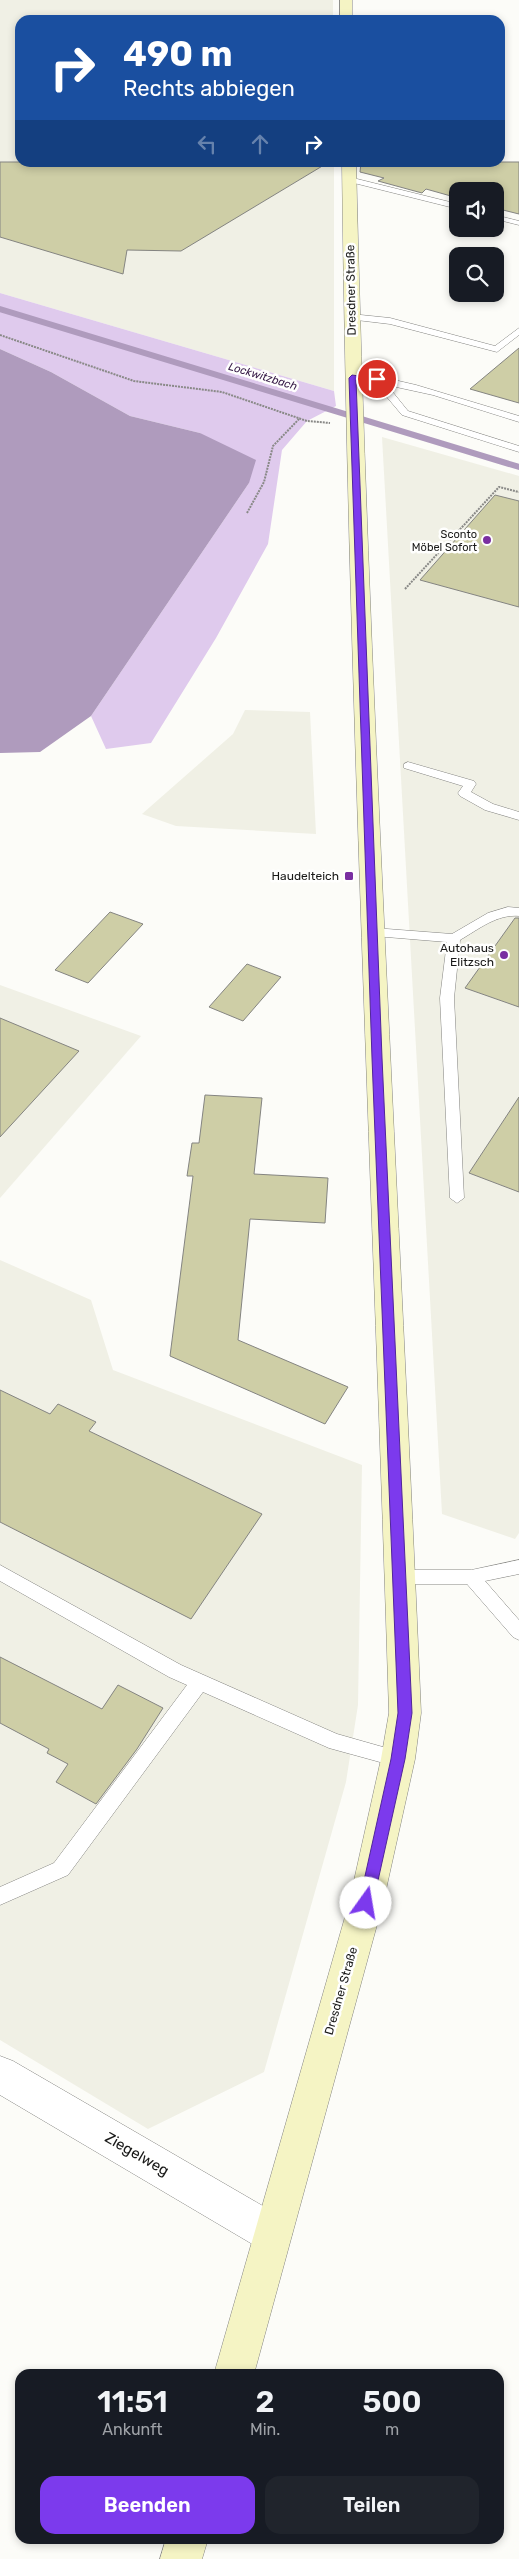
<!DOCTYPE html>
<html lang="de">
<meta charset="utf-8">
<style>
:root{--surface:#171b24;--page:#20242c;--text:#f1f3f6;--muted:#9ea1a6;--accent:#7c3aed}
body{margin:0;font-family:Rubik,sans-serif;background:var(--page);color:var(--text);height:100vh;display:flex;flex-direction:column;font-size:19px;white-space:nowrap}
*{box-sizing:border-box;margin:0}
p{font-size:16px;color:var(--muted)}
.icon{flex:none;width:28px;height:28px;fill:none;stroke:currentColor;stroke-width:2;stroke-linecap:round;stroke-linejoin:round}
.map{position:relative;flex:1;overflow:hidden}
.drawer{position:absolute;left:15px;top:2369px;width:489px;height:175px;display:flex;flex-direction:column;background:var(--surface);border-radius:15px;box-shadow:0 2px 8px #0003}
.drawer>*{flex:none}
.guide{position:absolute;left:15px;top:15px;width:490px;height:152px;border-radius:15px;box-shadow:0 2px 8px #0003;background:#1a4fa0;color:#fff;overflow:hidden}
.tools{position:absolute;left:449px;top:182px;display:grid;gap:10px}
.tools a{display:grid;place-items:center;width:55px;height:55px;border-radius:10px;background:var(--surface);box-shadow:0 2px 8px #0003;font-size:25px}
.pin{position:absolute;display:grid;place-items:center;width:42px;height:42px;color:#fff;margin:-21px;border:2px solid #fff;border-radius:50%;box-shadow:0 1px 5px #0007}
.me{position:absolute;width:55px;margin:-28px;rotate:13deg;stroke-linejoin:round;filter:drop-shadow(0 0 4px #0008)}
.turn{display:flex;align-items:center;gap:18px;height:105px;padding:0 25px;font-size:22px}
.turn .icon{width:65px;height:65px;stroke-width:2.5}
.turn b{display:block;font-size:35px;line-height:42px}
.lanes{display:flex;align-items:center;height:48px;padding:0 25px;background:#0003;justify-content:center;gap:25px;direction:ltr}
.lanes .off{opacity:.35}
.eta{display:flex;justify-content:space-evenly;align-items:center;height:85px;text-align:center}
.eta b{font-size:30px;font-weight:600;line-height:35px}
.primary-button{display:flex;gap:10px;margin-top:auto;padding:10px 25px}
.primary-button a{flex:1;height:58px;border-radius:15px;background:var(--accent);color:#fff;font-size:20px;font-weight:600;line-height:58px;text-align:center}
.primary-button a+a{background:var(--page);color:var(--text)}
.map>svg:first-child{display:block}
.built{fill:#f0f0e5}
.green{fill:#dfcaed}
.water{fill:#af9bbd}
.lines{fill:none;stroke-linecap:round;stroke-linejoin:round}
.stream{stroke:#af9bbd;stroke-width:6}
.building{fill:#cecea6;stroke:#848481}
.lane-casing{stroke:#848481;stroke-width:1}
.street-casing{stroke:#848481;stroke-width:1}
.secondary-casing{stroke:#848481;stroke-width:1}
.path{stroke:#898987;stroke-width:2;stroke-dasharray:2 1;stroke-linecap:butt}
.lane{fill:#fff;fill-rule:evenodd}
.street{fill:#fff;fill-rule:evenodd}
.secondary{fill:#f5f4c4;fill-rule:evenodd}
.route{fill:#7c3aed;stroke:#51269a}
.poi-dot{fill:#7a2fa1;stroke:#fffffe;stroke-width:2}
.labels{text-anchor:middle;stroke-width:5;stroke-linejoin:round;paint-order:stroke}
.far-water-label{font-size:11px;font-style:italic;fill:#371b47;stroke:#fffffe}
.far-poi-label{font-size:11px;fill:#191918;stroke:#fffffe;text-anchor:end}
.street-label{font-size:12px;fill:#191918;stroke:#fffffe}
.poi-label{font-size:12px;fill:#191918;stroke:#fffffe;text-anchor:end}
.near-street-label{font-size:15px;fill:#191918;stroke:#fffffe}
</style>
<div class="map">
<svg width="519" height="2559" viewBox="0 0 519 2559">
<rect width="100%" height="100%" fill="#fcfcf8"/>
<g class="built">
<path d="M0,0H333V20H20V162L334,163V391L0,293Z"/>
<path d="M382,437L519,476V1533L515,1539L442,1514Z"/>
<path d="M245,710L310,712L316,834L176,826L142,814L233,734Z"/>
<path d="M0,985L141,1036L0,1198Z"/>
<path d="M0,1260L91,1300L113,1370L362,1465L358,1705L346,1782L264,2072L148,2129L0,2040Z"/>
</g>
<path class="green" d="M0,293L334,391L336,406L307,421L282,450L268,544L216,638L151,743L106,749L91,716L249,483L200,433L130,416L51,372L0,349Z"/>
<path class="water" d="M0,349L51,372L130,416L200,433L256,460L249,483L91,716L40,752L0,753Z"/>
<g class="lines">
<path class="stream" d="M0,309L519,467"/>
</g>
<g class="building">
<path d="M0,162H329L181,251L127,250L123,274L0,237Z"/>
<path d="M361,162H519V214L495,208V191H458V198L426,189L422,193L378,181L384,178L360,172Z"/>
<path d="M519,348V403L470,389Z"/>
<path d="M495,495L519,501V607L420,580Z"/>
<path d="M110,912L143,924L88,983L55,970Z"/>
<path d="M515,918H519V1007L465,988Z"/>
<path d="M247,964L281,977L243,1021L209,1007Z"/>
<path d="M0,1018L79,1051L0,1137Z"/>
<path d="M205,1095L262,1098L254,1174L328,1178L325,1223L250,1219L238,1340L348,1387L325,1424L170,1356L193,1176H187L192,1143H199Z"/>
<path d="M519,1097V1192L469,1173Z"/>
<path d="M0,1390L50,1414L58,1404L96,1422L89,1431L262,1514L191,1619L0,1522Z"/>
<path d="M0,1657L102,1709L118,1685L163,1708L137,1749L96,1804L56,1782L68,1764L47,1753L49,1749L0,1723Z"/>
</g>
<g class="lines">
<defs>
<g id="lane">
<path d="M349,177L458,204V209L346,181L345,179Z"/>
<path d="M495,215L519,221V225L495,219Z"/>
<path d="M351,314L390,318L495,346L519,328V335L497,352L390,324L348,319L347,317Z"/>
<path d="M352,375L377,376L416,385L519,416V422L433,395L387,385L408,411L519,446V452L402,415L375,383L349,380V376Z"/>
<path d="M408,762L474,781L476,784L471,792L493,804L519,812V820L485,810L460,796L458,793L463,786L404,768V764Z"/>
<path d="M508,907L519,908V916C497,914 479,929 460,940L454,998L464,1198L457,1203L450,1198L440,998L447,942L374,936L368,932L374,928L452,934L488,913Z"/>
<path d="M519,1560V1574L485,1581L519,1620V1640L513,1637L467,1584H400L394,1582L392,1577L394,1572L400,1570H471Z"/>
<path d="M0,1565L181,1665L337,1734L404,1753L407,1759L404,1765L398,1767L329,1748L203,1692L68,1875L0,1905V1887L54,1863L187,1685L169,1677L0,1581Z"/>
</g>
<path id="street" d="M0,2056L13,2061L287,2220L292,2234L287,2248L273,2253L259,2248L0,2095Z"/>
<g id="secondary">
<rect x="340" y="0" width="12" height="20"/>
<path d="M342,162H356C368,680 399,1196 421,1713L415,1759L383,1903L254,2374H214L349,1903L381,1759L389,1713C373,1196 348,680 342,162Z"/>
<path d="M166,2539H208L202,2559H160Z"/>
</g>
</defs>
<use href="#lane" class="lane-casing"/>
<use href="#street" class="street-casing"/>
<use href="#secondary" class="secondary-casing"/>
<g class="path">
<path d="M0,335L134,381L222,392L307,421L330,423"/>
<path d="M247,513L264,482L273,446L300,418"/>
<path d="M405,589L499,487L519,492"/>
</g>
<use href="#lane" class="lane"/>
<use href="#street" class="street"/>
<use href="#secondary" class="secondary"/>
</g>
<path class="route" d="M352,375L380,379L377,381L356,380L382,1058L412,1713L405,1759L373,1903L371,1908L366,1910L361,1908L359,1903L391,1759L398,1713L372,1058L349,378Z"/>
<g class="poi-dot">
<circle cx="487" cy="540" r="5"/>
<rect x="344" y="871" width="10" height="10" rx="2.5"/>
<circle cx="504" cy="955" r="5"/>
</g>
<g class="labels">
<g class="far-water-label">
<text transform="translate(263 376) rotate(17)" y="4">Lockwitzbach</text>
</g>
<g class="far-poi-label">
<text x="477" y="538">Sconto<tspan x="477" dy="13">Möbel Sofort</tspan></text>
</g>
<g class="street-label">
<text transform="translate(351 290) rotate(-91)" y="4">Dresdner Straße</text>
<text transform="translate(341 1991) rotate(-74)" y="4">Dresdner Straße</text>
</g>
<g class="poi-label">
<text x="339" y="880">Haudelteich</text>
<text x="494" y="952">Autohaus<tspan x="494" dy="14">Elitzsch</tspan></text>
</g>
<g class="near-street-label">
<text transform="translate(137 2154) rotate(30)" y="5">Ziegelweg</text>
</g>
</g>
</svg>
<div class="tools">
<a><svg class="icon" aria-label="sound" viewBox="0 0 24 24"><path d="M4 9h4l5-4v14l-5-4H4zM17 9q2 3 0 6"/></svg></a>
<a><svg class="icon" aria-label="search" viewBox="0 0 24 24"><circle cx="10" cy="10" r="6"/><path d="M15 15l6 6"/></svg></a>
</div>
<div class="pin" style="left:377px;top:379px;background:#d93025"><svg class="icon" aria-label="arrive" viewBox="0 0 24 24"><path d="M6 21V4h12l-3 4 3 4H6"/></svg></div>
<svg class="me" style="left:366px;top:1903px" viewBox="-20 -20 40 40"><circle r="19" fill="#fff"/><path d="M0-13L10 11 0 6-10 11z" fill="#7c3aed"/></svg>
<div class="guide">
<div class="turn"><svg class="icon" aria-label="right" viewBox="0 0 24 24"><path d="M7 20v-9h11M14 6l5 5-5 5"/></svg><div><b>490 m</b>Rechts abbiegen</div></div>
<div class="lanes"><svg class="icon off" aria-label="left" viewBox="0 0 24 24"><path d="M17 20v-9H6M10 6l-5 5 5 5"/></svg><svg class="icon off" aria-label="ahead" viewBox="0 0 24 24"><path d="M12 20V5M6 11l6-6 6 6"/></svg><svg class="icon" aria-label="right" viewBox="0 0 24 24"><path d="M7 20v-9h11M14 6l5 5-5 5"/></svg></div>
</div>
<section class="drawer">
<div class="eta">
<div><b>11:51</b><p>Ankunft</p></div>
<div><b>2</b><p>Min.</p></div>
<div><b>500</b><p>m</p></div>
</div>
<div class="primary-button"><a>Beenden</a><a>Teilen</a></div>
</section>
</div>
